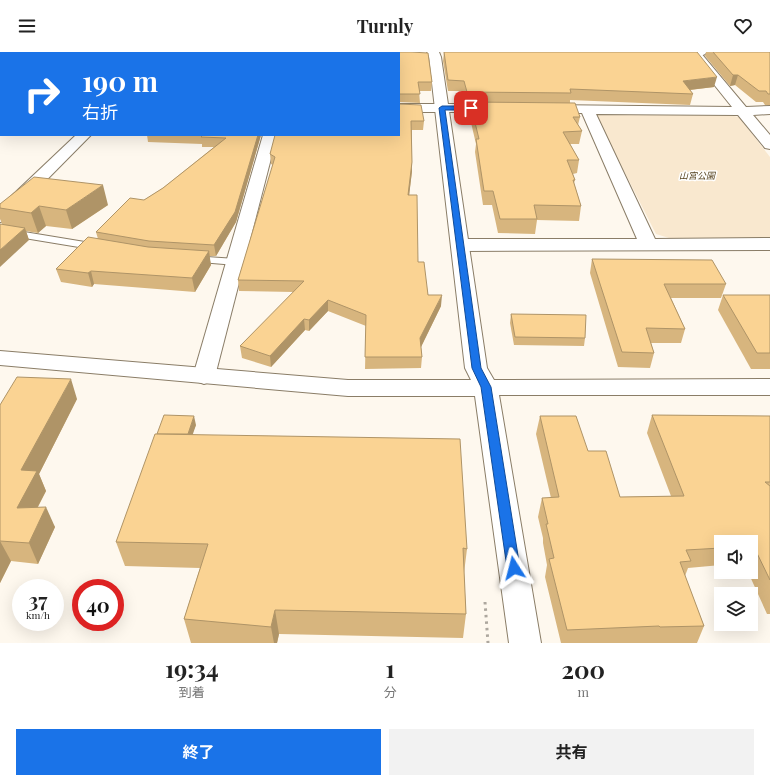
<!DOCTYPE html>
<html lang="ja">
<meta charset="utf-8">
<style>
:root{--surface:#fff;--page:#f2f2f2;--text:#222;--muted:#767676;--accent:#1a73e8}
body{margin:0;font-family:"Playfair Display","Noto Sans JP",serif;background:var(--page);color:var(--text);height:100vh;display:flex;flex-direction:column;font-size:15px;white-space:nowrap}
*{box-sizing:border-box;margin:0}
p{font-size:13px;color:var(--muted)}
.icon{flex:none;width:22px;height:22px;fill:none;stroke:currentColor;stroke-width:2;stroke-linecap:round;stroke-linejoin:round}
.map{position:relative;height:591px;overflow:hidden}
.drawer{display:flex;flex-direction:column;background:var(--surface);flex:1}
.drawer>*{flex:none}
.banner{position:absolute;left:0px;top:0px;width:400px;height:84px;box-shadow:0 4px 16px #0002;background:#1a73e8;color:#fff;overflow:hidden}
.controls{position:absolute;left:714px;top:483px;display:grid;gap:8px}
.controls a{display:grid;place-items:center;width:44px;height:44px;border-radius:0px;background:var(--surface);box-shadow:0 4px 16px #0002;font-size:20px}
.speed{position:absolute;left:12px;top:527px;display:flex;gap:8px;font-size:20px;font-weight:700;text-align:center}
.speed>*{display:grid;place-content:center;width:52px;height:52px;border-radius:50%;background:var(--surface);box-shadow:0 4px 16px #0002;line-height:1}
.speed small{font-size:10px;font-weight:400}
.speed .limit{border:6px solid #d22;background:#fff;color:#111}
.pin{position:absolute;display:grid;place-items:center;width:34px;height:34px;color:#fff;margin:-17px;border-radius:8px;box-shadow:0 2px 6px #0006}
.me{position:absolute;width:44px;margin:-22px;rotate:351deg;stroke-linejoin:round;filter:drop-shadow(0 0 3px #0008)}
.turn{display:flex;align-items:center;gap:14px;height:84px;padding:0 16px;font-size:18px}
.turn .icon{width:52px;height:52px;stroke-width:2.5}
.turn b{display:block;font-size:28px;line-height:34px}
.eta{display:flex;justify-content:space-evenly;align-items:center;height:68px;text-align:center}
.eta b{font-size:24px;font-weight:700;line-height:28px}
.action{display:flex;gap:8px;margin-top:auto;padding:8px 16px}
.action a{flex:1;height:46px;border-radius:0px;background:var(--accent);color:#fff;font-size:16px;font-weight:700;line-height:46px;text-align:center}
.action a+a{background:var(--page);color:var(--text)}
header{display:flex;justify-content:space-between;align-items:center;height:52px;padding:0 16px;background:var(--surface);font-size:18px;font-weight:700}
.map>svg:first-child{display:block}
.green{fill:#f9e8cf}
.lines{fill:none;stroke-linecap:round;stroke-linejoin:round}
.service-casing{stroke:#8a7d67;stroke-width:2}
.minor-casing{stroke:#8a7d67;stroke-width:2}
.tertiary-casing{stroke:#8a7d67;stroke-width:2}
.path{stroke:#ada79e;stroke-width:3;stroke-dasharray:2.5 4;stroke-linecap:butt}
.service{fill:#fff;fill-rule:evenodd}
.minor{fill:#fff;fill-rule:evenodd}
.tertiary{fill:#fff;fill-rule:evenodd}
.wall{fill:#d7b57e}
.shaded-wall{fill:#af9467}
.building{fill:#fad393;stroke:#af9467}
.route{fill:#1a73e8;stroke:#114b97}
.labels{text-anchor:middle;stroke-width:3;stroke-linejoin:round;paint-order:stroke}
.far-park-label{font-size:9px;font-style:italic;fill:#55411d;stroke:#fff}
</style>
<header><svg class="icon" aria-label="menu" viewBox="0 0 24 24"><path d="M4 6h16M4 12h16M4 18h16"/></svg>Turnly<svg class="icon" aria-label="heart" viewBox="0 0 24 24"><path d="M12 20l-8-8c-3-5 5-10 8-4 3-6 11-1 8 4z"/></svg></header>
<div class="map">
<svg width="770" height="591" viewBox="0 0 770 591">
<rect width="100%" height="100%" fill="#fef8ee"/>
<path class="green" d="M600,61L729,63L739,65L770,105V186H669L656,182L596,64Z"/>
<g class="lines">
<defs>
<g id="service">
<path d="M0,176L97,192L102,195L97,198L0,182Z"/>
<path d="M192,204L236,207L242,210L236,213L188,209L186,207Z"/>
</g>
<g id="minor">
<rect x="167" y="0" width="12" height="1"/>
<path d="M688,0H700L746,55L770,54V62L753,63L770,83V97L765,96L738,63L596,62L655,187L770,186V198L461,199L454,197L452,193L454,189L461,187H637L582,61H547L542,60L540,57L542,54L547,53L732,55Z"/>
<rect x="0" y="49" width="1" height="8"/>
<path d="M399,52H499L504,53L506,56L504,59L499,60H399Z"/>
<path d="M76,83H91L6,169L0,170V155Z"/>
<path d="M263,83H277L215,324L212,329L204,332L196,329L193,324Z"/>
</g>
<g id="tertiary">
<path d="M427,0H439L441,5L487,316L494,328L770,327V343H499L541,591H509L475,344H348L0,313V299L348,328H471L465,316L429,5Z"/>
<path d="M651,0H707L705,2L701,4H657L653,2Z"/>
</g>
</defs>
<use href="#service" class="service-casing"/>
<use href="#minor" class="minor-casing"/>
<use href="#tertiary" class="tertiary-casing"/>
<path class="path" d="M485,550L488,591"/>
<use href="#service" class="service"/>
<use href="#minor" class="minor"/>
<use href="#tertiary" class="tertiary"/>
</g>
<g class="wall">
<path d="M444,0L714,35L690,38L693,42L690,53L570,48V51L580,65L578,73L582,79L579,92H570L579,108L577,121L573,122L575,128L574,131L581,154L579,169L537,168L535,182L498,181L492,153H483L475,100L476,92L469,62L470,51H466L463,39H448L443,9Z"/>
<path d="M706,0H770V53H765L763,50H756L735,33L730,34L705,4Z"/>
<path d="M399,1L432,30L431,39H419L420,51L399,50Z"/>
<path d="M399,52L424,69L423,78H412V119L409,143L418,210L428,243L441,254L421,295L422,305L421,316L365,317L366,274L328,259L309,279L305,278L271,315L242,306L240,294L294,240L239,239L238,228L273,113L271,112L270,102Z"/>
<path d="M145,83H261L236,170L216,204H209L211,213L195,240L94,232L92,235L61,230L56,217L98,187L96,180L144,148L163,136L214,95H202V92L148,90L147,83Z"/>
<path d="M0,152L108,153L72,177L46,174L38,181L26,179L29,188L2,172L0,167Z"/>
<path d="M592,207L726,232L721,246H671L685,277L681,291H651L654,301L650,316L618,315L590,221Z"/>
<path d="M723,243H770V317H751L718,258Z"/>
<path d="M511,262L585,286L584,294L514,293L510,271Z"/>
<path d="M77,347L39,422L46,439L38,455L55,475L38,512L11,509L0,531V353Z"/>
<path d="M652,363L770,364V562H767L748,520H751V490H721V513L688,516L685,524L704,574L697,591H561L545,525L547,513L543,491V486L538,465L542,446H551L536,382L540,364L588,399L620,445L671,444L647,381Z"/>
<path d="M196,373L192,382L467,497L464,521L466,562L463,586L279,582L277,591H191L184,567L200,516L125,514L116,490L157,382Z"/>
</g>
<g class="shaded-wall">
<path d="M733,23H738L735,33L730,34Z"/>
<path d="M717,25L714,35L680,39L683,29Z"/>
<path d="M258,83H261L236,170L216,204L214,193Z"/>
<path d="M412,110V119L408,153V143Z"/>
<path d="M103,133L108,153L72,177L66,158Z"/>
<path d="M39,154L46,174L38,181L31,161Z"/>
<path d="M25,176L29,188L0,215V198Z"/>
<path d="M209,199L211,213L195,240L192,226Z"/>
<path d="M91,219L94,232L92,235L88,221Z"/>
<path d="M442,243L441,254L420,297V286Z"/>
<path d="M328,248V259L309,279V268Z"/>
<path d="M304,267L305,278L271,315L270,304Z"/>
<path d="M71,327L77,347L39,422L46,439L26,477L17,456L21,418Z"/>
<path d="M194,364L196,373L187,399L185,390Z"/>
<path d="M46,455L55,475L38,512L29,491Z"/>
<path d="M0,489L11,509L0,531Z"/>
<path d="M275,558L279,582L277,591H274L271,575Z"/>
</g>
<g class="building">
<path d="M273,0H411L428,1L432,30H418L420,42H399V1H273Z"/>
<path d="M444,0H697L717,25L683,29L693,42L570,37L571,41L467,40L464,29L448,28Z"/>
<path d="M713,0H770V42H768L766,39H759L738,23H733Z"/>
<path d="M470,50L575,51L580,65H573L582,79L563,80L579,108H567L575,128H573L581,154L534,153L537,167H500L493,139H484L476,87H479Z"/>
<path d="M399,52L421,53L424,69H411L412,110L408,143H417L418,210H424L428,243H442L420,286L422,305H365L366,263L328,248L309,268L304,267L270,304L240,294L304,229L238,228L275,105L270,102L275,83H399Z"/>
<path d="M203,83H258L235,160L214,193L149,189L96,180L130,146L144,148L163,136L226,86L201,85Z"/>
<path d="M34,125L103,133L66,158L39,154L31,161L0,156V152Z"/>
<path d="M0,172L25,176L0,198Z"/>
<path d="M88,185L148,195L209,199L192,226L91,219L88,221L56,217Z"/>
<path d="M592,207L712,208L726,232H664L685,277L646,276L654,301L622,300Z"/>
<path d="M723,243H770V301H757Z"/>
<path d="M511,262L586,263L585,286L515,285Z"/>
<path d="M17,325L71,327L21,418L37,419L17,456L46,455L29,491L0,489V353Z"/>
<path d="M164,363L194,364L188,382H157Z"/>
<path d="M652,363L770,364V430H765L770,434V528L753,493H751V490H721V496L686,498L691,509L680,510L704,574L660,575L659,574L567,578L549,507L554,506L546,472H548L542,446L559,445L540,364H576L588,399H606L620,445L684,444Z"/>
<path d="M155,382L460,387L467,497L463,496L466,562L275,558L271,575L184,567L208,492L116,490Z"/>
</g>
<path class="route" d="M442,54H471L474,56L471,58H445L481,316L491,335L520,516L518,519L514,521L509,519L507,516L481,335L472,316L439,56Z"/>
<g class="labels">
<g class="far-park-label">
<text x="697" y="127">山宮公園</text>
</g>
</g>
</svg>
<div class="controls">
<a><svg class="icon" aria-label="sound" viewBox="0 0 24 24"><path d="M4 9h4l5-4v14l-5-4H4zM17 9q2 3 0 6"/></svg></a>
<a><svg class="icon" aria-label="layers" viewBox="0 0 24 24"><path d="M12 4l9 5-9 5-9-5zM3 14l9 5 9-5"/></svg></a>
</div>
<div class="speed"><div>37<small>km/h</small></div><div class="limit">40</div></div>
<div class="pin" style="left:471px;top:56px;background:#d93025"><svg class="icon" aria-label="arrive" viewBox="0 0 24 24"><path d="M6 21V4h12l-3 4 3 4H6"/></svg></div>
<svg class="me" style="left:514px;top:516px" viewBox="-20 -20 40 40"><path d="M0-17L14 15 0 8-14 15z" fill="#1a73e8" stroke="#fff" stroke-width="4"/></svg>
<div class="banner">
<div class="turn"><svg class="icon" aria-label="right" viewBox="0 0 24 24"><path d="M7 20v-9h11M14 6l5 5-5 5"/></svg><div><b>190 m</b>右折</div></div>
</div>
</div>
<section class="drawer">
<div class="eta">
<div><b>19:34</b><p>到着</p></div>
<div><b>1</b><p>分</p></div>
<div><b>200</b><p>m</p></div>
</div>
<div class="action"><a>終了</a><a>共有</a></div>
</section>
